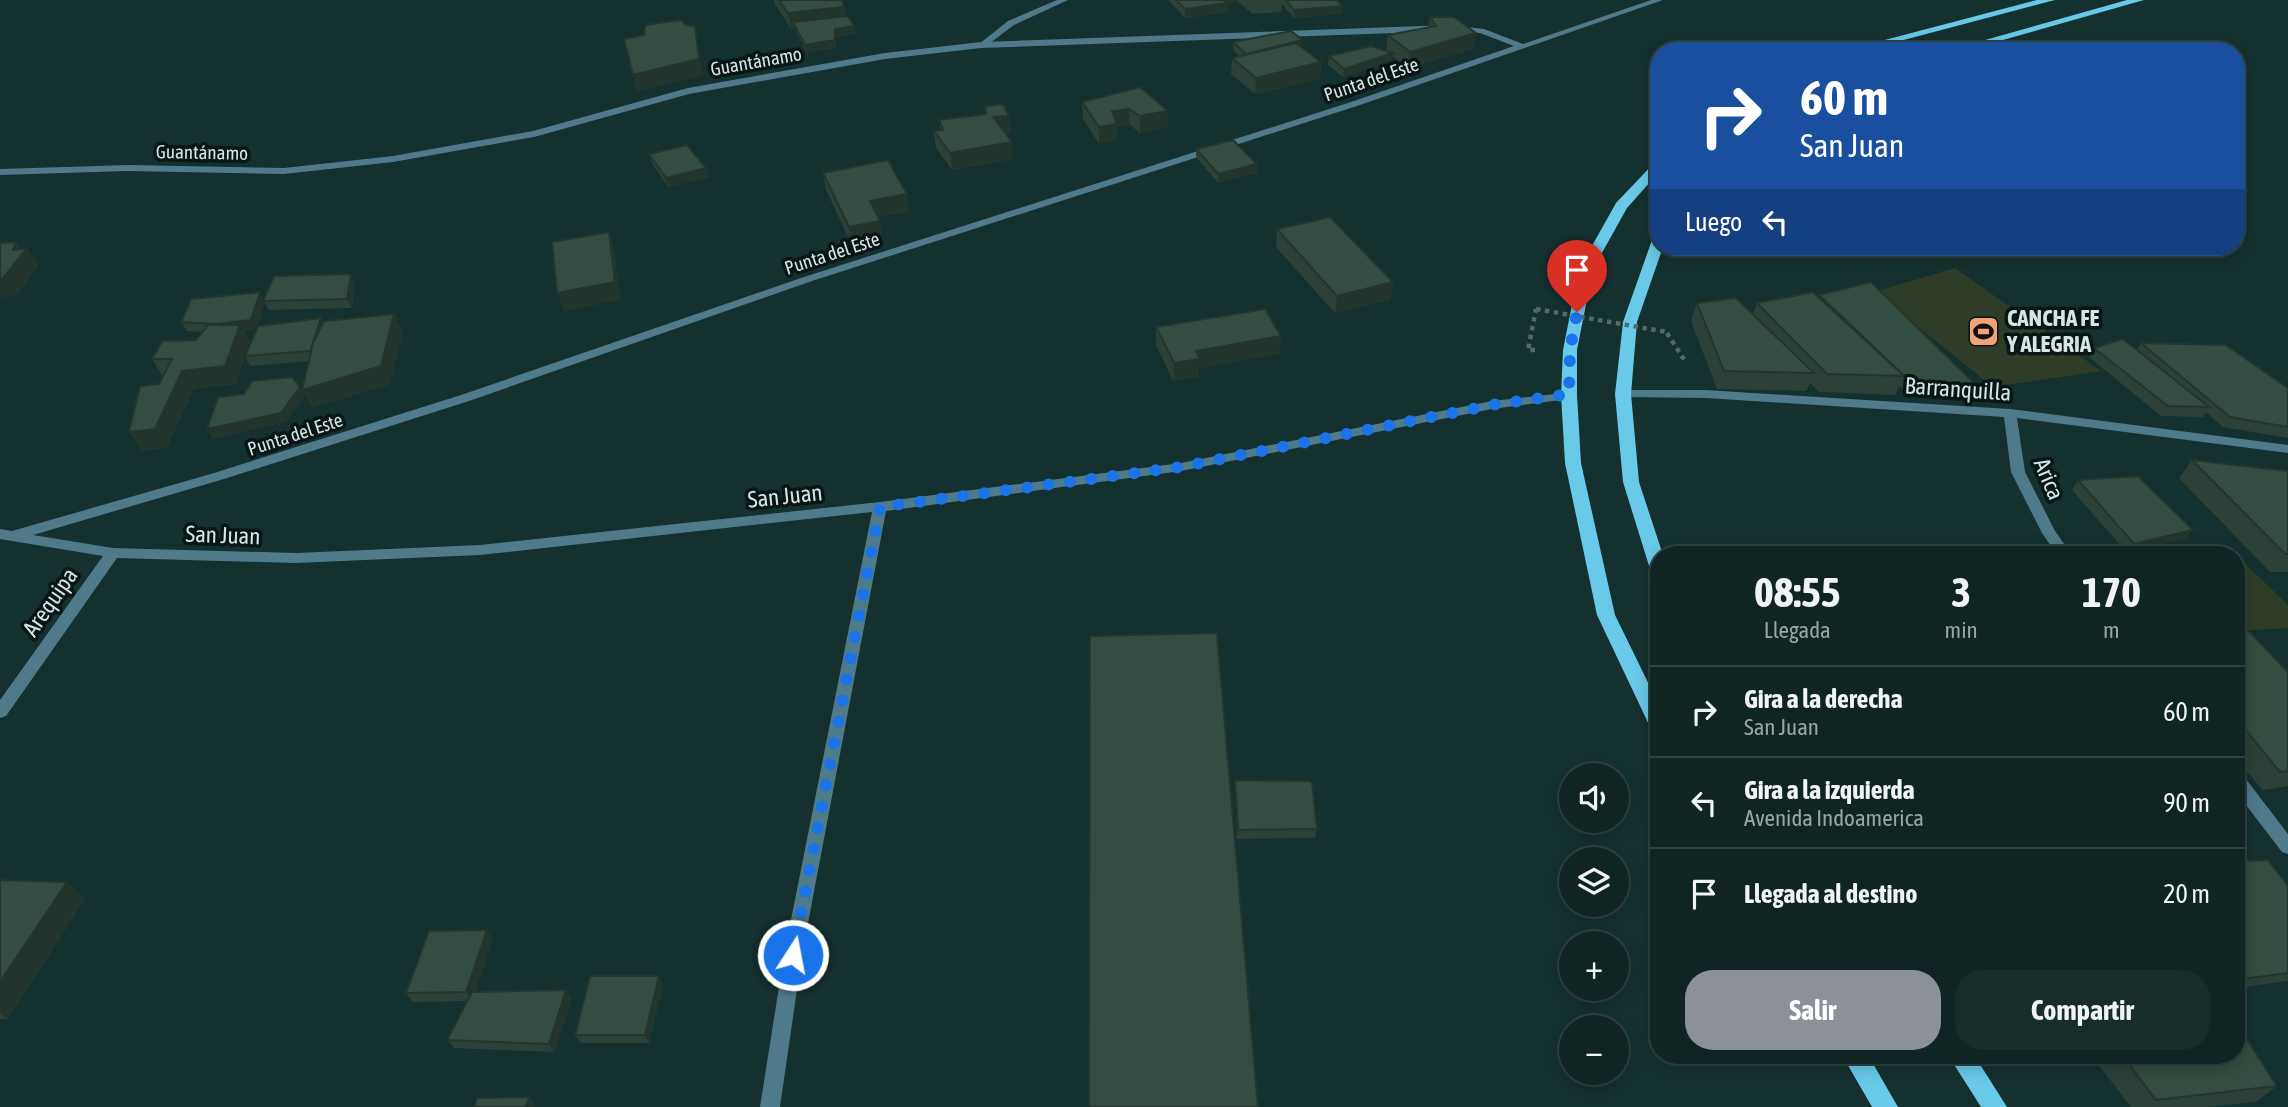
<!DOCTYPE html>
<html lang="es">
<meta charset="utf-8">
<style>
:root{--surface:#0f2423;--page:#182c2b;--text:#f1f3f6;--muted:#9ba4a6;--line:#2f4141;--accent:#8c9099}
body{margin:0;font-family:"Asap Condensed",sans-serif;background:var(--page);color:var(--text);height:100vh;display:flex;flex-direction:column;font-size:26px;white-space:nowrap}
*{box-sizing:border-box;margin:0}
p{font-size:23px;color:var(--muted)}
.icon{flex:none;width:38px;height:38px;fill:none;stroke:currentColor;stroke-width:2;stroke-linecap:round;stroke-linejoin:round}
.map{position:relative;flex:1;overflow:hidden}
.drawer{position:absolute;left:1650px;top:546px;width:595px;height:518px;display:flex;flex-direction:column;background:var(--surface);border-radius:28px;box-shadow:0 4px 18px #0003,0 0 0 2px var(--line)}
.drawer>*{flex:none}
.banner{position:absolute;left:1650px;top:42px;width:595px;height:214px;border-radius:28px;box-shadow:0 4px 18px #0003,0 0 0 2px var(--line);background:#1a4fa0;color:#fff;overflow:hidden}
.fabs{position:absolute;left:1559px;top:763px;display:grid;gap:14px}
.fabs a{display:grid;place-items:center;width:70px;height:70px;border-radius:50%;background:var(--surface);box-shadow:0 4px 18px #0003,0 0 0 2px var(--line);font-size:35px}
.pin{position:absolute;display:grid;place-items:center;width:60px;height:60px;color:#fff;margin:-72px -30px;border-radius:50% 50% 50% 0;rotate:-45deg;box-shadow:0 0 7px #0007}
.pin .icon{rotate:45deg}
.me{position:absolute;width:77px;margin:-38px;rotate:11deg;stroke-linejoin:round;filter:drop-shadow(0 0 5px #0008)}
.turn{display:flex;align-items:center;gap:24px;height:147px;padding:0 35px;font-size:32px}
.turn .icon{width:91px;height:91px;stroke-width:2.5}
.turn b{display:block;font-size:49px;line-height:60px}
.then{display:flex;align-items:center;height:66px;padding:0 35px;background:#0003;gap:14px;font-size:26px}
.eta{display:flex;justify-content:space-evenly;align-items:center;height:119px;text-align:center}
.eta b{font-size:42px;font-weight:700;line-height:49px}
.button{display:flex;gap:14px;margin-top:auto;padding:14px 35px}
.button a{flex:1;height:80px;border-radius:28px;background:var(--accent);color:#fff;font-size:28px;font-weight:700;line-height:80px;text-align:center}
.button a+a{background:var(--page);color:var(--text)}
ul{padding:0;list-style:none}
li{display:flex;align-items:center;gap:21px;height:91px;padding:0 35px;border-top:2px solid var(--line)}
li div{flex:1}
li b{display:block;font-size:26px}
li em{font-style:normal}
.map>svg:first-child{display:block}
.green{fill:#2f3d28}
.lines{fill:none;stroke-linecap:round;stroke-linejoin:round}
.path{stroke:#526a69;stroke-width:4.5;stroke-dasharray:4.5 4.5;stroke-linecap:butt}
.lane{fill:#4e7a89;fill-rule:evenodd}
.street{fill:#4e7a89;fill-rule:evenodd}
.primary{fill:#69c9e8;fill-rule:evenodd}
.path-bridge{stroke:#526a69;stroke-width:4.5;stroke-dasharray:4.5 4.5;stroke-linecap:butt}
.wall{fill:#2d4138}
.shaded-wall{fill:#24352e}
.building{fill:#344c41;stroke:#24352e;stroke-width:2}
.route{stroke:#1a73e8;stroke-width:12;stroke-dasharray:0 21.6}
.labels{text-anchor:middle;stroke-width:7;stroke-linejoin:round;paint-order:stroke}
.far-street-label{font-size:19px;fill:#d5e5e4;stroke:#0a1615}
.poi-label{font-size:23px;font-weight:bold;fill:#d5e5e4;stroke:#0a1615;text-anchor:start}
.street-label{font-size:23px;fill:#d5e5e4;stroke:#0a1615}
</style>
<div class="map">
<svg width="2288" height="1107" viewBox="0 0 2288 1107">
<rect width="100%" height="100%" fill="#14302f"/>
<g class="green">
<path d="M1955,268L2101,371L1993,387L1874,292Z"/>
<path d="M2237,556L2288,605V628L2237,631Z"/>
</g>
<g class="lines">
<g class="path">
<path d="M1667,333L1685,361"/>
<path d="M1535,350H1528L1536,309"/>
</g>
<path class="lane" d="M1057,0H1068L1014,25L986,46L979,44L1008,21Z"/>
<g class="street">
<path d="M1651,0H1663L1360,105L812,281L469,401L224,479L33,535L113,548L296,553L480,545L880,502L1181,463L1492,401L1573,392L1575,395L1569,399L1492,409L1181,471L886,511L802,955L780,1107H760L784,955L872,512L480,555L296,563L117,558L6,716L0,718V700L103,556L0,539V529L12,531L214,473L461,395L804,277L1354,101L1514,46L1480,33L1450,31L981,48L885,59L689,94L534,137L393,162L284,174L128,171L0,175V169L128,165L284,168L393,156L533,131L688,88L885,53L981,42L1450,25L1484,29L1523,44Z"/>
<path d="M1623,390H1706L2010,409L2288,445V453L2017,418L2025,472L2055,531L2072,555H2057L2042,533L2011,472L2004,417L1706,398L1619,397L1617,394L1619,391Z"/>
<path d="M2236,772L2242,774L2288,834V854L2282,852L2236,792Z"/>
</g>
<g class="primary">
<path d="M2037,0H2055L1862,51H1843Z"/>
<path d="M2127,0H2144L1964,51H1946Z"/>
<path d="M1659,161V172L1627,208L1593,269L1577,350V395L1581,463L1615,615L1659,705V733L1652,731L1597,615L1565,463L1561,395L1563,350L1579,269L1616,203L1655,162Z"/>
<path d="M1659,236V247H1663L1637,322L1631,394L1639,482L1663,555H1659V575L1653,573L1650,569L1623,482L1615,394L1623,322L1652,240Z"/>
<path d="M1842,1055H1868L1898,1107H1872Z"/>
<path d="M1948,1055H1974L2007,1107H1981Z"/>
</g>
<path class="path-bridge" d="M1536,309L1667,332"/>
</g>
<g class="wall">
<path d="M774,0H842L846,16L854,26L855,34L836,37V48L807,53L795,29H791L775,4Z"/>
<path d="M1168,0H1336L1342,14L1294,18L1282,4L1281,12L1253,14L1238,2L1228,3V12L1185,18Z"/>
<path d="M1430,17L1476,33L1473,49L1408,68L1392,56L1391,61L1343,77L1328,65L1329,56L1386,51L1388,35L1428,28Z"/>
<path d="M1233,42L1302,48L1321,62L1320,79L1255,94L1231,74L1232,58L1239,56L1233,50Z"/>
<path d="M1082,102L1168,111V127L1140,133L1130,125L1117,127V140L1099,144L1083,119Z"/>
<path d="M939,120L1011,133H1005L1013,159L952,170L936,148L934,131L940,130Z"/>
<path d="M1196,149L1257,164V173L1218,183L1196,157Z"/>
<path d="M649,154L706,168L709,177L668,187L652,163Z"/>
<path d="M823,173L909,211L878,217L882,238L852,245L826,190Z"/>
<path d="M1277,229L1393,282L1390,300L1335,313L1276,247Z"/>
<path d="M355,283L352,308L269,310L265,303L256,329L244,331L251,343L321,318L323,322L394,314L403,332L390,384L312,408L309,361L250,366L245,357L235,384L194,389L167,447L142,451L159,384L163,377L152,359L196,340L202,332L187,331L181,322L264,299Z"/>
<path d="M1819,295L1974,383L1969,393L1909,395L1899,386L1895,395L1819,392L1810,383L1806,391L1717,389L1691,321L1697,303L1753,314L1757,303L1818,296Z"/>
<path d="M1156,327L1280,354L1199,368V377L1173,381L1156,345Z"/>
<path d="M2141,343L2288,388V438L2223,427L2206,412L2203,417L2161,416L2089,357L2094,348L2137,350Z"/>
<path d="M2192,460L2288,471V572H2270L2179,478Z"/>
<path d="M2078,480L2185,539L2127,553L2072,490Z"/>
<path d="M2236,632L2288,672V786L2262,790L2236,757Z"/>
<path d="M1235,780L1317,829L1315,838L1237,839L1235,790Z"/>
<path d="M2236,861L2288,886V981L2236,988Z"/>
<path d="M0,880L67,882L85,899L7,1019H0Z"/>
<path d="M493,939L475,992L572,999L554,1052L454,1048L447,1040L467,1001L413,1002L406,993Z"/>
<path d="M659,976L663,985L649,1043H581L575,1035Z"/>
<path d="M2091,1055H2236L2277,1086L2256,1102L2208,1107H2131Z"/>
</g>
<g class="shaded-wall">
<path d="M1222,0H1238V2L1221,3Z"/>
<path d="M1228,3V12L1185,18V9Z"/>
<path d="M1343,6L1342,14L1294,18V10Z"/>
<path d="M844,7L847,23L793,22L795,29H791L788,13Z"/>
<path d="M695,26L698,42L703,76L637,91L633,75Z"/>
<path d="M854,26L855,34L836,37V48L807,53L805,45L835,29Z"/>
<path d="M1476,33L1473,49L1408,68L1410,52Z"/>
<path d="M1303,40L1302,49L1246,54Z"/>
<path d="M1393,53L1391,61L1343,77L1344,69Z"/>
<path d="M1321,62L1320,79L1255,94L1256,78Z"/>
<path d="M1129,109L1130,125L1117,127V140L1099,144V127L1112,111Z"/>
<path d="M1168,111V127L1140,133V116Z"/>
<path d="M1009,116L1011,133L994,134L993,117Z"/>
<path d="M1012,142L1013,159L952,170L950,153Z"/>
<path d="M1257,164V173L1218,183V174Z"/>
<path d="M706,168L709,177L668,187L666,178Z"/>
<path d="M907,194L909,211L872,219L870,201Z"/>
<path d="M880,221L882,238L852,245L849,227Z"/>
<path d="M609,232L614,249L621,300L564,311L557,293Z"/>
<path d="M16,242L23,253L27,248L39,266L16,296L0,297V278Z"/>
<path d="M351,274L355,283L352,308L347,299Z"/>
<path d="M1393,282L1390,300L1335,313L1337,296Z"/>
<path d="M260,292L265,301H263L265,303L256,329L244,331L251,343L235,384L194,389L167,447L142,451L129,432L182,371L216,324Z"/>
<path d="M394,314L403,332L390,384L312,408L302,390Z"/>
<path d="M321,318L326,327L315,361L310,351Z"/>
<path d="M1281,336L1280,354L1199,368V377L1173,381L1174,363L1196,351Z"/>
<path d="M300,387L305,396L286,422L213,439L207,429Z"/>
<path d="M2193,530L2185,539L2127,553L2134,544Z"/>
<path d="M67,882L85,899L7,1019L0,1013V982Z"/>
<path d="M487,930L493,939L472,1001L466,992Z"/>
<path d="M659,976L663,985L649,1043L645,1035Z"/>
<path d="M566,990L572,999L554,1052L549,1044Z"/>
<path d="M529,1097L535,1105L534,1107H526Z"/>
</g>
<g class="building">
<path d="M779,0H842L844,7L788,13Z"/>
<path d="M1176,0H1223L1228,3L1185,9Z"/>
<path d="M1286,0H1336L1343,6L1294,10Z"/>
<path d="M848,16L854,26L835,29V40L805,45L793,22Z"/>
<path d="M1430,17H1454L1476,33L1410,52L1388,35L1436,26Z"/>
<path d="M681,20L686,25L695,26L699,59L633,75L624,39L644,35L645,25Z"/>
<path d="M1291,31L1303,40L1246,54L1233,42Z"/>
<path d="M1296,43L1321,62L1256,78L1232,58Z"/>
<path d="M1371,46L1393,53L1344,69L1329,56Z"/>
<path d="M1140,87L1168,111L1140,116L1129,109L1112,111L1117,124L1099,127L1082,102Z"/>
<path d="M1003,104L1009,116L993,117L1012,142L950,153L934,131L943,130L939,120L986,114L985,106Z"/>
<path d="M1233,140L1257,164L1218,174L1196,149Z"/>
<path d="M687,145L706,168L666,178L649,154Z"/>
<path d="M888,160L907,194L870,201L880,221L849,227L823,173Z"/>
<path d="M1330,217L1393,282L1337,296L1277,229Z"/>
<path d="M609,232L615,282L557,293L552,242Z"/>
<path d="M16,242L13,250L27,248L3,278H0V243Z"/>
<path d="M351,274L347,299L263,301L274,276Z"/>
<path d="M1871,282L1974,383L1914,385L1819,295Z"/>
<path d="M260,292L251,320L216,324L181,322L191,299Z"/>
<path d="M1813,292L1904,376L1827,374L1757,303Z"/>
<path d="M1736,298L1814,373L1724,371L1697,303Z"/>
<path d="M1265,309L1281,336L1196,351L1200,359L1174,363L1156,327Z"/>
<path d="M394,314L381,366L302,390L313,343L324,321Z"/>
<path d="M321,318L310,351L245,356L258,326Z"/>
<path d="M208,325H240L225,366L182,371L155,429L129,432L140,386L159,384L172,359H152L162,341L196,340Z"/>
<path d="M2123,339L2209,407L2168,406L2094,348Z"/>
<path d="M2141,343L2226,345L2288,388V427L2230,417Z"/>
<path d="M292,377L300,387L281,413L207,429L218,397L244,394L252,381Z"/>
<path d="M2192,460L2288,471V554H2285Z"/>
<path d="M2138,476L2193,530L2134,544L2078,480Z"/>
<path d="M2249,631L2288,672V771L2280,772L2236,718V632Z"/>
<path d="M1217,633L1258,1107H1089L1090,636Z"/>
<path d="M1235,780L1312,781L1317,829L1238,830Z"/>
<path d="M2268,860L2288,886V973L2236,980V861Z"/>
<path d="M0,880L67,882L0,982Z"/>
<path d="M487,930L466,992L406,993L429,931Z"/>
<path d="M590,976H659L645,1035H575Z"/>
<path d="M566,990L549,1044L447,1040L472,992Z"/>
<path d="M2236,1022L2277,1086L2156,1100L2122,1055H2236Z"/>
<path d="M529,1097L526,1107H474L477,1098Z"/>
</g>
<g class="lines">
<path class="route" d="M793,955L880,507L1181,467L1492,405L1569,394L1570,350L1577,312"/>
</g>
<defs>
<symbol id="stadium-square" viewBox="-11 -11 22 22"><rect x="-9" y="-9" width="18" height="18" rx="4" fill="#f0a279" stroke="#0a1615"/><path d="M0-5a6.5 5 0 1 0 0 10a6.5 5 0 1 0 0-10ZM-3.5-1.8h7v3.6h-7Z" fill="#111"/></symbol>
</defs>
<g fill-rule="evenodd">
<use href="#stadium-square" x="1966" y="314" width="35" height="35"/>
</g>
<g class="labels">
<g class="far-street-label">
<text transform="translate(756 61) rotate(-10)" y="7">Guantánamo</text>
<text transform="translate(1371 79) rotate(-19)" y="7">Punta del Este</text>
<text transform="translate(202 152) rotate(1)" y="7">Guantánamo</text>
<text transform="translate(832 253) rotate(-18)" y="7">Punta del Este</text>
<text transform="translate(295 434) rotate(-18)" y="7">Punta del Este</text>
</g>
<g class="poi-label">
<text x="2007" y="326">CANCHA FE<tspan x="2007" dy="26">Y ALEGRIA</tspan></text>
</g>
<g class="street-label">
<text transform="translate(1958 389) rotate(4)" y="8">Barranquilla</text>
<text transform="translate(2049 479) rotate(67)" y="8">Arica</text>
<text transform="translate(785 496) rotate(-6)" y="8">San Juan</text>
<text transform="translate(223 535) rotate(2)" y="8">San Juan</text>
<text transform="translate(50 602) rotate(-55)" y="8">Arequipa</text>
</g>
</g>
</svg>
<div class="fabs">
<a><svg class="icon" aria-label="sound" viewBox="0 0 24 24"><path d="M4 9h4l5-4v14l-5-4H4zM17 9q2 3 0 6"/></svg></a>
<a><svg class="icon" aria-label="layers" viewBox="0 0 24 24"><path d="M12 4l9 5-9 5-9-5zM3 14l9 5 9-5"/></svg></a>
<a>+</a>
<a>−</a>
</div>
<div class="pin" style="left:1577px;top:312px;background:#d93025"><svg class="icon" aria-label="arrive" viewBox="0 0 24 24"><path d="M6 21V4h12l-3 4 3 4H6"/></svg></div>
<svg class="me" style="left:793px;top:955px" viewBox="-20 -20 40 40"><circle r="17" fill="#1a73e8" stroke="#fff" stroke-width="3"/><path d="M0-11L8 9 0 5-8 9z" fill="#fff"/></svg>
<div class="banner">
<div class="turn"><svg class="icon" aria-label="right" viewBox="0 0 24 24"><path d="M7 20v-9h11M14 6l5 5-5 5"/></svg><div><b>60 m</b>San Juan</div></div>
<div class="then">Luego<svg class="icon" aria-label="left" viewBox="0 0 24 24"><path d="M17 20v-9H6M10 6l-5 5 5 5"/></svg></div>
</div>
<section class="drawer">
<div class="eta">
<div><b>08:55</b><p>Llegada</p></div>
<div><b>3</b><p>min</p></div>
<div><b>170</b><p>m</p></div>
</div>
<ul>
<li><svg class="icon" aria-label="right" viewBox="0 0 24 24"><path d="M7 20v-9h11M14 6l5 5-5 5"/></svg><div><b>Gira a la derecha</b><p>San Juan</p></div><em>60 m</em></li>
<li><svg class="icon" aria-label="left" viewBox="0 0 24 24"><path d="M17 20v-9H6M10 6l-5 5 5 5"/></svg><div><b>Gira a la izquierda</b><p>Avenida Indoamerica</p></div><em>90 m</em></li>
<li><svg class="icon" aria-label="arrive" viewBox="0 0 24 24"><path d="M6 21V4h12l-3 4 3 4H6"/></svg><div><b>Llegada al destino</b></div><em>20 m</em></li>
</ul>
<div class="button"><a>Salir</a><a>Compartir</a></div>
</section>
</div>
